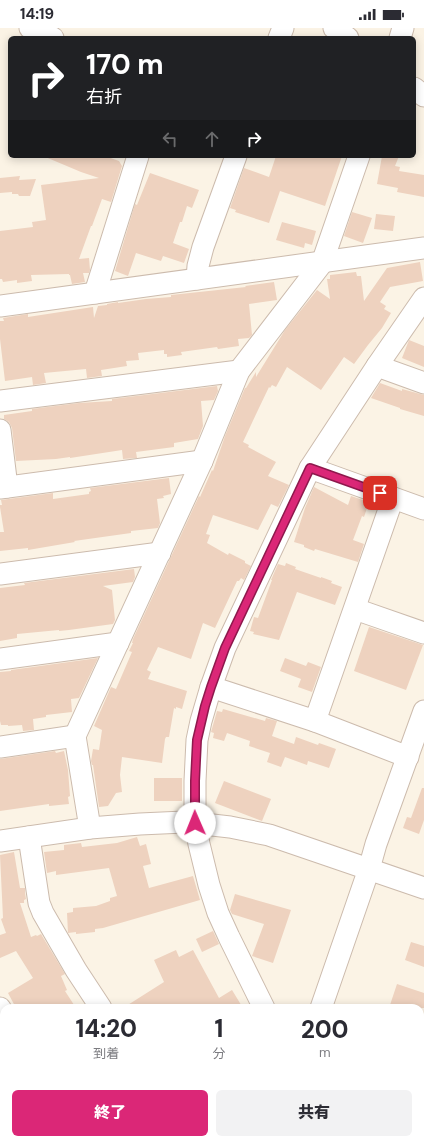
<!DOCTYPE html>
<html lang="ja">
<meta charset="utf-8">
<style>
:root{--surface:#fff;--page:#f2f2f3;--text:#2b2b33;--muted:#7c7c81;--accent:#db2777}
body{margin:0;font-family:"DM Sans","Noto Sans JP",sans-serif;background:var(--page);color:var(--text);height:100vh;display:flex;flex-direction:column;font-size:15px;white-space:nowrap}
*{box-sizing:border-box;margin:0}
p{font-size:13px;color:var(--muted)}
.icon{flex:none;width:22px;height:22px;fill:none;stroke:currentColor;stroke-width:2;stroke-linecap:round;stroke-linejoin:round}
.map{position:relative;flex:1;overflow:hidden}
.drawer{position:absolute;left:0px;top:976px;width:424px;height:140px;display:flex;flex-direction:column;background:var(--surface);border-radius:12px 12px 0 0;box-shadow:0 2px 10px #0003}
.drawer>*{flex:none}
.hud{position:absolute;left:8px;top:8px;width:408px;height:122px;border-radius:6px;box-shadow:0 2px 10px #0003;background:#202124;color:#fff;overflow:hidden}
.pin{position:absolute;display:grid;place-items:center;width:34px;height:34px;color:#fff;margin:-17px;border-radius:8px;box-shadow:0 2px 6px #0006}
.me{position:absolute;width:44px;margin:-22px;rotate:359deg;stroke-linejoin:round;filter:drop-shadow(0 0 3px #0008)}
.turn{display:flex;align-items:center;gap:14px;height:84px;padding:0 12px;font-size:18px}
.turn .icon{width:52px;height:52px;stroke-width:2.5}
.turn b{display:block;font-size:28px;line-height:34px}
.lanes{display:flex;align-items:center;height:38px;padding:0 12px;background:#0003;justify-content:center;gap:20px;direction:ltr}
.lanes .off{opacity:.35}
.eta{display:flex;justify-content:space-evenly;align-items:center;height:68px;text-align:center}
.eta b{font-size:24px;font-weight:800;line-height:28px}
.button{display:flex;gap:8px;margin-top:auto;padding:8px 12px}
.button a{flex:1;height:46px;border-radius:6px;background:var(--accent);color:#fff;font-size:16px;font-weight:800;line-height:46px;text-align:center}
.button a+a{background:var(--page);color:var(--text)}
.status{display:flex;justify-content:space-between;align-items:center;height:28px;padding:0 20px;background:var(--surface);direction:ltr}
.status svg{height:11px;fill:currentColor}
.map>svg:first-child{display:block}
.building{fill:#eed2bf}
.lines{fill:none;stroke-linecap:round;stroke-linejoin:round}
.minor-casing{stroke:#ccbbad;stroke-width:23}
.minor{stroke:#fff;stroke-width:21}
.route-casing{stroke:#8e194d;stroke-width:10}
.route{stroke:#db2777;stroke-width:7}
</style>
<div class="status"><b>14:19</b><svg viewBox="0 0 49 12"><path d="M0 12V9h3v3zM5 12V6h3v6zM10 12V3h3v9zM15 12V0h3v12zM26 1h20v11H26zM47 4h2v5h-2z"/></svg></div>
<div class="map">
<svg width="424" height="1116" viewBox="0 0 424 1116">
<rect width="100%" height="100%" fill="#fbf3e5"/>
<g class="building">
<path d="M43,128H105L119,133L122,138L111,174L102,171L92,198H91L79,231L89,230L90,242L89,245H83L85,254L72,256L70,247H69V246L31,247L32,253L17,255V252L3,254L2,251H0V203L33,199L32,194L46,192L41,157L99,150L81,144Z"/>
<path d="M276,128H342L325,178L280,163L269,195L235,184L236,182L230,180L244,140L269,149Z"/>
<path d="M382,128H399L395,138L400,139L399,143L424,147V169L397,164L398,160L377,156Z"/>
<path d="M150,145L199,162L192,180L187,178L182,194H180L173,215L189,221L184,235L163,228L161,233L136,225L128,248L115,243L135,176L137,177Z"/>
<path d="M20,148L19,152L36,151L30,168H19L18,166H12V164L0,165V150Z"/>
<path d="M352,184L372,190L363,215L344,208Z"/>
<path d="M376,186L395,188L393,203L374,201Z"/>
<path d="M282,194L316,203L312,217L305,215L304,220L276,212Z"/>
<path d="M420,234L423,253L390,259L380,274L386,278L384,281L391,285L382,300L368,317L354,336L344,329L321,362L287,339L276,359L272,357L270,360L269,359L258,382L243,414L249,417L248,419L276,434L268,448L289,457L278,479L271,476L258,502L213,487L206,506L210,507L207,515L228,527L229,525L245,533V535L251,538L244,552L241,550L239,553H237L215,600L203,595L191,631L158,619L147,642L151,644L148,651L187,663L182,681L176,679V681L174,680L169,709H166L165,711L162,735L122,729L120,747L122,764L116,765L108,778L99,779L93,737H92L91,733L93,721L99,722L102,702L94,698L111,659L116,661L132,624L129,623L133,615H132L133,611L199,468L200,469L212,442L213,443L225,408L245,360H246L256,344V349L285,302L317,262L330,271L327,251H330V247L356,244L357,248H361L364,273L387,240Z"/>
<path d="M274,254L277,272L249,276L252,307L249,310L238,311L239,318L218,321L217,319L181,324L182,327L167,329V326H164V322L138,325L139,332L126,333L127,338L101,342L102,348L87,350L86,341L44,345L46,355L33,357L32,349L5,353L0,311V293H4L3,290L28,286V289L93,279L94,290L98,278L107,277V276L118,274V275L146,271L171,269V267L246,259L245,258Z"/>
<path d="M409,312L424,318V339L402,330Z"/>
<path d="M380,355L402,363V361L424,367V388L400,381V380L371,370Z"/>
<path d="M217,358L218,363L214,372L201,373L203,398L198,411L174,415V419L136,424L137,430L123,431L122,422L70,430V429L56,431L16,433L12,400L9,394L4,391V387L32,383V381L79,375L112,373V371Z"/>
<path d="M169,450L171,466L163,468L164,470L157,471L160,495L158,500L131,503V505L74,513L75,514L28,522V520L0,523V504H4L0,479V477H2L1,472L53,465V471L89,466V464L91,463L90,460Z"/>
<path d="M314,459L348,477L351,468L369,474L364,489L362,488L353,512L364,516L358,534L315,521L314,523L304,519V517L294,514L305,480Z"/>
<path d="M286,535L296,539L295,541L321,550V549L332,553L331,555L342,559L335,577L297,564L279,612L253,606L254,604L250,603L254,589L258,590L272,552H271L278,536L285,538Z"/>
<path d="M134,541L135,549L133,554L103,558L112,562L115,592L113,596L69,602L59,603V602L17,606V610L0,613V560L25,557L24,555Z"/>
<path d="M369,599L423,617L406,662L354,643Z"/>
<path d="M98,630L79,670L71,671L72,684L46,687V689L33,691L34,702L23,703L22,697L8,698V697H1L0,693V644L11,643V642Z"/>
<path d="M285,630L306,638L308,634L321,639L312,664L298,659L301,651L280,643Z"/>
<path d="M223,681L265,693L266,690L277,693L272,708L294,716L296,709L318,717L319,715L336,721L329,740L308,733L307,737L285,729L281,739L267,734L270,725L249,718L250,713L227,705L224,713L213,710L214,705L211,704L217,683L222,684Z"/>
<path d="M55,723L56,725L64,723L68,742L70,768L68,769L69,776L49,778V776L0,783V731Z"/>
<rect x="154" y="750" width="28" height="23"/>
<path d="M224,753L271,771L262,793L215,775Z"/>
<path d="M422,760H424V792L419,806L403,800L407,789L411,790Z"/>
<path d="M137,809L140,818L146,816L151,836L143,838L149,860L193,848L200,872L103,900L95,901V904L76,906V904L68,905L67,885L73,884V880L96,878L110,873V870L117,868L109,840L56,847V843L47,845L44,824L64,822V817L81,815L82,819L117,815Z"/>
<path d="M14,824L20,860H25V865L26,871L24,872V875H20L31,909L36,907L37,908L41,906L65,946L61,948L67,962L65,963L76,980H16L8,965L33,950L16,923L0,930V907L6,905L1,891L3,890L0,827Z"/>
<path d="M235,866L291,882L273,935L252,928L264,896L232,886L230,882Z"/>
<path d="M213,903L219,916L202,924L196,911Z"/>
<path d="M411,914L424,918V939L405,932Z"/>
<path d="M176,922L179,929L193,922L219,970L232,962L243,980H123L164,954L154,932Z"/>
<path d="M397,956L424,965V980H400L390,977Z"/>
</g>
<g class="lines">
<defs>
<g id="minor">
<path d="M30,0L53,10"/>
<path d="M334,0L348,10"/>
<path d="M279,10L283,0"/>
<path d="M400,10L403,0"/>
<path d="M414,60L424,68"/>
<path d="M197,251L198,238L203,219L236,128"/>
<path d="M95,265L138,128"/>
<path d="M0,278L424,220"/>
<path d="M377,338L424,355"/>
<path d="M0,373L239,343"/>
<path d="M0,402L7,459"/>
<path d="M310,440L424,481"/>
<path d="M0,460L202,433"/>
<path d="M0,546L160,525"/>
<path d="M355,581L424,605"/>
<path d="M0,631L118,615"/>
<path d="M211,659L315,693L393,470"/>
<path d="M315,693L408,729"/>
<path d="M0,719L75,708"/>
<path d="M90,800L75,708L202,433L239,343L322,235L359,128"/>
<path d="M29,809L39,875L43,885L76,942L101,980"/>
<path d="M0,813L90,800L140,796L184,794L195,795L230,799L269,807L424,860"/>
<path d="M0,980L4,987"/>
<path d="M264,980L229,909L218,885L209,857L199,816L195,795V753L197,712L201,693L211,659L225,620L310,440L377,338L424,270"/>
<path d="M321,980L369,841L376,816L424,683"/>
<path d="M420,1068L424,1056"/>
<path d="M183,1112L186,1116"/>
<path d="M279,1112L282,1116"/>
<path d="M407,1112L419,1116"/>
<path d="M48,1116L54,1112"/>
<path d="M336,1116L339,1112"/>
</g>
</defs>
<use href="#minor" class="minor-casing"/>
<use href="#minor" class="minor"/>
</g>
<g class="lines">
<defs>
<path id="route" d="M195,795V753L197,712L205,678L211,659L225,620L310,440L380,465"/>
</defs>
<use href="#route" class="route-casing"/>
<use href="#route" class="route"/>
</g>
</svg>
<div class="pin" style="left:380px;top:465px;background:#d93025"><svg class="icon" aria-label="arrive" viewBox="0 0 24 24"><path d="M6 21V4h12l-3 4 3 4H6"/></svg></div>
<svg class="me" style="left:195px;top:795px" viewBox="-20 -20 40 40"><circle r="19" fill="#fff"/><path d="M0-13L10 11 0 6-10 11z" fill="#db2777"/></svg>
<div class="hud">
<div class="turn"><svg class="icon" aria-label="right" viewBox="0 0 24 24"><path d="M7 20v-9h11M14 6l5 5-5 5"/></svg><div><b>170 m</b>右折</div></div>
<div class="lanes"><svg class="icon off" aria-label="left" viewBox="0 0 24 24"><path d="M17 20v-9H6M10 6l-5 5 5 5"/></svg><svg class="icon off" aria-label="ahead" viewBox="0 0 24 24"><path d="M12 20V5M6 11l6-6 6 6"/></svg><svg class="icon" aria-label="right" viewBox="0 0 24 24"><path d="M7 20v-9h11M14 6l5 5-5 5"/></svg></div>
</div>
<section class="drawer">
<div class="eta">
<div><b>14:20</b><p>到着</p></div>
<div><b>1</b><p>分</p></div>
<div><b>200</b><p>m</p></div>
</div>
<div class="button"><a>終了</a><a>共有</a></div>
</section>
</div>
